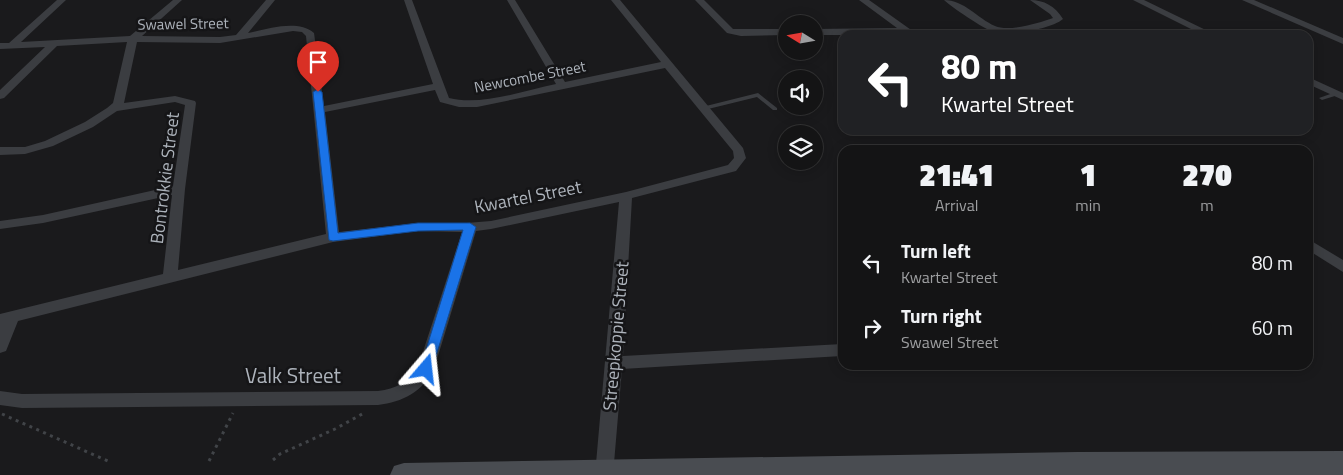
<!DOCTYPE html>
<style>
:root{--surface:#141415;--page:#212122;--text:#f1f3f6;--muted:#9d9ea0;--line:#333334}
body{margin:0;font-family:"Titillium Web",sans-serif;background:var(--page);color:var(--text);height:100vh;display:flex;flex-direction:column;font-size:19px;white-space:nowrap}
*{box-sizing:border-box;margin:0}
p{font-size:16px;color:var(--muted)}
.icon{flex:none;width:28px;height:28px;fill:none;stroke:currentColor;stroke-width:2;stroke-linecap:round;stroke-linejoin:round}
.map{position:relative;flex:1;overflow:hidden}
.sheet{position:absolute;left:838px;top:145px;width:475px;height:225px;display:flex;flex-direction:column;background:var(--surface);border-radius:15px;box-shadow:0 2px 12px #0003,0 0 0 1px var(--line)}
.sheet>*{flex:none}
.hud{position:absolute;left:838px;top:30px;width:475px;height:105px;border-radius:15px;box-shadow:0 2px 12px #0003,0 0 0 1px var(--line);background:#202124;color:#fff;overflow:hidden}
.needle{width:32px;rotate:281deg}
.fabs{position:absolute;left:778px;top:15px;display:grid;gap:10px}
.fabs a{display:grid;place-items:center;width:45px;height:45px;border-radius:50%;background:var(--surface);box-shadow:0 2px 12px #0003,0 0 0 1px var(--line);font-size:25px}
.pin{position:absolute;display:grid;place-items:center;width:42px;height:42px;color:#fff;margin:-51px -21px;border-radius:50% 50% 50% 0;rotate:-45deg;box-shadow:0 0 5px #0007}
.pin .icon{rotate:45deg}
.me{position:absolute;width:55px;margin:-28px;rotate:17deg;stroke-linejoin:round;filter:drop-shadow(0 0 4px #0008)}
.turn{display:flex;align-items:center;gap:18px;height:105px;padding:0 20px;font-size:22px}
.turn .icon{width:65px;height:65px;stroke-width:2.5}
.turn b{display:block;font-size:35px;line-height:42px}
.eta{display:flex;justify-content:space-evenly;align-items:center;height:85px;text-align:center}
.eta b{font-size:30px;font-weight:800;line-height:35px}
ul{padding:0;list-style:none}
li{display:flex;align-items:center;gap:15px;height:65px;padding:0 20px}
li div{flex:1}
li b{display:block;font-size:19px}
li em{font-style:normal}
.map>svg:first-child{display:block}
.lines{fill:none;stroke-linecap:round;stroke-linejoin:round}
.path{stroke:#414448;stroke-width:3;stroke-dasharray:3 4.5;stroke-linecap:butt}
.lane{fill:#3b3d41;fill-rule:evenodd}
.street{fill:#3b3d41;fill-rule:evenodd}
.secondary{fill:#494c51;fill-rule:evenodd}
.route{fill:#1a73e8;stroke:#114b97}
.labels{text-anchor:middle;stroke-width:5;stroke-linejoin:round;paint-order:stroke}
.far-street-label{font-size:15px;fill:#adb3bb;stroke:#151517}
.street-label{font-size:18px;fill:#adb3bb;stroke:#151517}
.near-street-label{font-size:21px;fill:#adb3bb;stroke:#151517}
</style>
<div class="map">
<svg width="1343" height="475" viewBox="0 0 1343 475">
<rect width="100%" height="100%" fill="#1a1a1c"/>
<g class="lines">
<g class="path">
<path d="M2,414L110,462"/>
<path d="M273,460L280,454L335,429L364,413"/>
<path d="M209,461L233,413"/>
</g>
<g class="lane">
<path d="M1336,92L1339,94L1338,95L1322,100L1319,98Z"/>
<path d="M758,93L777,108V110H773L757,97L704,110L701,108L702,107Z"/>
</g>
<g class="street">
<path d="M57,0H66L21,42L130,36L173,0H182L142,36L220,37L236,35L266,0H275L248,33C268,29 297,19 314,33L324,106L433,84L404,0H412L449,98C481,106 523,91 556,84L507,0H515L565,82L661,62L611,0H620L743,148L746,158L736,171L632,198L623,356L842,344V356L622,369L613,475H595L619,202L491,229L476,231L434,369C422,392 403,402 378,405L22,408L0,405V391L22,394L378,391C396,389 408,382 418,367L462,232L418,231L333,242L18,321L6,351L0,353V314L163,274L172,195L43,223L0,229V221L43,215L173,186L185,105L175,102L117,111L93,127L53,146L25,154L0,155V147H25L45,141L85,122L107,108L113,103L127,42L57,46L4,98L0,99V90L45,47L0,49V43H9ZM293,31L302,32L306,36L326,234L178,270L185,189L196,103L195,101L175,96L124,103L137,42L220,43ZM665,68L733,151L734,158L728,165L626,192L491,221L454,224L418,223L339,232L325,112L435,90L440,102L459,107H477Z"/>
<path d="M695,0H704L733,29H786V35L741,36L727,33Z"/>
<path d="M859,0H869L914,32L909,35H814V29L897,28Z"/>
<path d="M944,0C964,0 977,18 995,26C1009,32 1039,23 1053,18L1050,14L1030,0C1044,0 1055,6 1063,19C1050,30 1010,35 994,32C985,30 950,6 944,0Z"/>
<path d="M1133,0H1144L1216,35H1203Z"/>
<path d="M1242,0H1254L1343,38V44Z"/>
<path d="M1308,77L1343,93V100L1308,84Z"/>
<path d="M1308,239L1343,260V272L1308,250Z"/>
</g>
<path class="secondary" d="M1343,451V475H390L394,466L404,463L1077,452Z"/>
</g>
<path class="route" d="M318,89L322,92L338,233L418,223H470L476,227L431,372L426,374L422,372L420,369L463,230L418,231L333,241L329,240L313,92Z"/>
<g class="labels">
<g class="far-street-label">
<text transform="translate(183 24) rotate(-1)" y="5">Swawel Street</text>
<text transform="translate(530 77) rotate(-11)" y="5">Newcombe Street</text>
</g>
<g class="street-label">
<text transform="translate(165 178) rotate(-83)" y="6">Bontrokkie Street</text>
<text transform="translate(528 197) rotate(-11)" y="6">Kwartel Street</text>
<text transform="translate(616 336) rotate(-85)" y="6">Streepkoppie Street</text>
</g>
<g class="near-street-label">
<text x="293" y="383">Valk Street</text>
</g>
</g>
</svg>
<div class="fabs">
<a><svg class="needle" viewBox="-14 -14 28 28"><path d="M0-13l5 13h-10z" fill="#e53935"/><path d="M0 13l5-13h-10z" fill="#9d9ea0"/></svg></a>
<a><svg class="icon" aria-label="sound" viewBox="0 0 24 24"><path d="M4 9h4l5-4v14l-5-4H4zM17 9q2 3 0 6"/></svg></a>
<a><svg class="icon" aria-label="layers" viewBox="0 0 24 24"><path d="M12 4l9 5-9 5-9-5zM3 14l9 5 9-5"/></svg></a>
</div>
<div class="pin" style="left:318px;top:92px;background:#d93025"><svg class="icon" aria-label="arrive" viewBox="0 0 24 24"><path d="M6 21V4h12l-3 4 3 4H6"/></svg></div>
<svg class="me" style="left:426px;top:369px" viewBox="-20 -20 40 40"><path d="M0-17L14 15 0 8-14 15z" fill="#1a73e8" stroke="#fff" stroke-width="4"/></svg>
<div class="hud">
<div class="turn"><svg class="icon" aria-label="left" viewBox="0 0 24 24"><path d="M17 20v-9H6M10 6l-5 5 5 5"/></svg><div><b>80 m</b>Kwartel Street</div></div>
</div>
<section class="sheet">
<div class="eta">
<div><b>21:41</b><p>Arrival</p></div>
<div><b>1</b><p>min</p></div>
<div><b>270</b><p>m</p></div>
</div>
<ul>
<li><svg class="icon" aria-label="left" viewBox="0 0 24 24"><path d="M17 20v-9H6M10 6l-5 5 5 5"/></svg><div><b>Turn left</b><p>Kwartel Street</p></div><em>80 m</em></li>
<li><svg class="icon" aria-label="right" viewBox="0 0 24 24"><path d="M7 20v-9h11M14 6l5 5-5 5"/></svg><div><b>Turn right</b><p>Swawel Street</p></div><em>60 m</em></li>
</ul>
</section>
</div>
